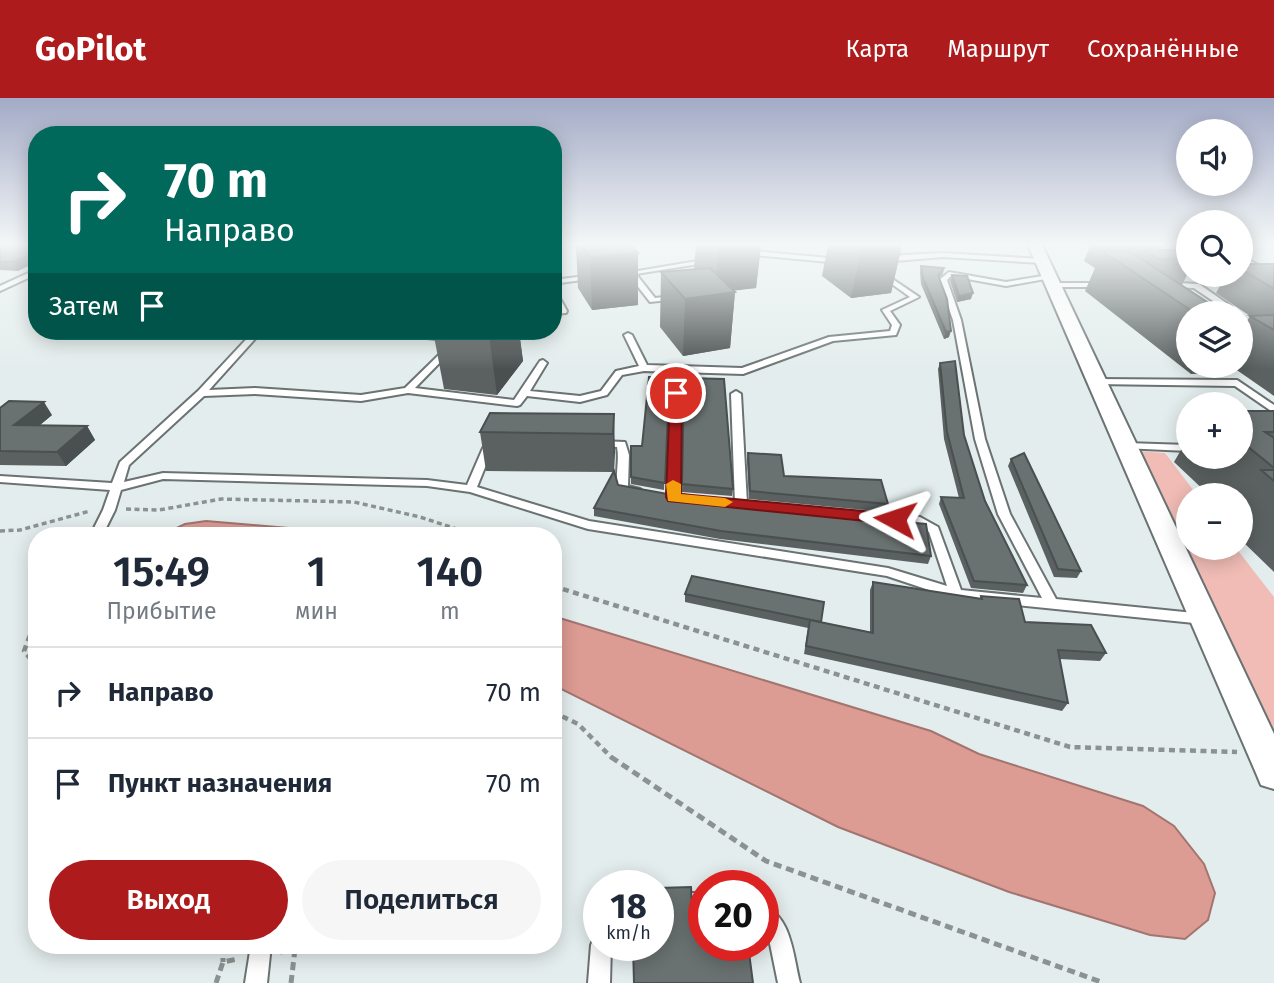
<!DOCTYPE html>
<html lang="ru">
<meta charset="utf-8">
<style>
:root{--surface:#fff;--page:#f6f6f7;--text:#1f2937;--muted:#747a83;--line:#e0e1e3;--accent:#ad1b1c}
body{margin:0;font-family:"Fira Sans",sans-serif;background:var(--page);color:var(--text);height:100vh;display:flex;flex-direction:column;font-size:26px;white-space:nowrap}
*{box-sizing:border-box;margin:0}
p{font-size:23px;color:var(--muted)}
.icon{flex:none;width:38px;height:38px;fill:none;stroke:currentColor;stroke-width:2;stroke-linecap:round;stroke-linejoin:round}
.map{position:relative;flex:1;overflow:hidden}
.side{position:absolute;left:28px;top:429px;width:534px;height:427px;display:flex;flex-direction:column;background:var(--surface);border-radius:28px;box-shadow:0 4px 18px #0003}
.side>*{flex:none}
.hud{position:absolute;left:28px;top:28px;width:534px;height:214px;border-radius:28px;box-shadow:0 4px 18px #0003;background:#00695c;color:#fff;overflow:hidden}
.tools{position:absolute;left:1176px;top:21px;display:grid;gap:14px}
.tools a{display:grid;place-items:center;width:77px;height:77px;border-radius:50%;background:var(--surface);box-shadow:0 4px 18px #0003;font-size:35px}
.speed{position:absolute;left:583px;top:772px;display:flex;gap:14px;font-size:35px;font-weight:700;text-align:center}
.speed>*{display:grid;place-content:center;width:91px;height:91px;border-radius:50%;background:var(--surface);box-shadow:0 4px 18px #0003;line-height:1}
.speed small{font-size:18px;font-weight:400}
.speed .limit{border:10px solid #d22;background:#fff;color:#111}
.pin{position:absolute;display:grid;place-items:center;width:60px;height:60px;color:#fff;margin:-30px;border:4px solid #fff;border-radius:50%;box-shadow:0 2px 7px #0007}
.me{position:absolute;width:77px;margin:-38px;rotate:275deg;stroke-linejoin:round;filter:drop-shadow(0 0 5px #0008)}
.turn{display:flex;align-items:center;gap:24px;height:147px;padding:0 21px;font-size:32px}
.turn .icon{width:91px;height:91px;stroke-width:2.5}
.turn b{display:block;font-size:49px;line-height:60px}
.then{display:flex;align-items:center;height:66px;padding:0 21px;background:#0003;gap:14px;font-size:26px}
.eta{display:flex;justify-content:space-evenly;align-items:center;height:119px;text-align:center}
.eta b{font-size:42px;font-weight:600;line-height:49px}
.cta{display:flex;gap:14px;margin-top:auto;padding:14px 21px}
.cta a{flex:1;height:80px;border-radius:42px;background:var(--accent);color:#fff;font-size:28px;font-weight:600;line-height:80px;text-align:center}
.cta a+a{background:var(--page);color:var(--text)}
ul{padding:0;list-style:none}
li{display:flex;align-items:center;gap:21px;height:91px;padding:0 21px;border-top:2px solid var(--line)}
li div{flex:1}
li b{display:block;font-size:26px}
li em{font-style:normal}
header{display:flex;align-items:center;gap:42px;box-sizing:border-box;height:98px;padding:0 35px;background:var(--accent);color:#fff}
header strong{font-size:33px}
nav{display:flex;gap:38px;margin-inline-start:auto;font-size:24px}
.map>svg:first-child{display:block}
.green{fill:#f0bcb5}
.water{fill:#dc9b93;stroke:#a27570;stroke-width:2}
.lines{fill:none;stroke-linecap:round;stroke-linejoin:round}
.lane-casing{stroke:#6a7272;stroke-width:4}
.street-casing{stroke:#6a7272;stroke-width:4}
.path-far2{stroke:#8b9292;stroke-width:3.5;stroke-dasharray:5 3.5;stroke-linecap:butt}
.path-far1{stroke:#8b9292;stroke-width:4.5;stroke-dasharray:6 4.5;stroke-linecap:butt}
.path{stroke:#8b9292;stroke-width:5;stroke-dasharray:8 5;stroke-linecap:butt}
.lane{fill:#fff;fill-rule:evenodd}
.street{fill:#fff;fill-rule:evenodd}
.wall{fill:#5b6161}
.shaded-wall{fill:#4a4f4f}
.building{fill:#6a7171;stroke:#4a4f4f;stroke-width:2}
.route{fill:#ad1b1c;stroke:#701212;stroke-width:2}
.slow{fill:#f59e0b}
</style>
<header>
<strong>GoPilot</strong>
<nav><a>Карта</a><a>Маршрут</a><a>Сохранённые</a></nav>
</header>
<div class="map">
<svg width="1274" height="885" viewBox="0 0 1274 885">
<rect width="100%" height="100%" fill="#e4eded"/>
<path class="green" d="M1134,353L1165,355L1197,397H1188V450H1236L1274,499V643Z"/>
<g class="water">
<path d="M206,423L370,437H162L185,426Z"/>
<path d="M553,518L931,633L979,656L1143,708L1174,728L1204,766L1215,795L1208,822L1185,841L1150,837L1009,794L838,729L553,587Z"/>
</g>
<g class="lines">
<defs>
<g id="lane">
<path d="M1171,147H1179L1188,151V155Z"/>
<path d="M753,153L840,161L843,163L840,165L753,157L744,158L741,156Z"/>
<path d="M943,155L1042,161L1045,163L1042,165L943,159L883,164L880,162L903,157Z"/>
<path d="M1241,158L1274,175V180L1241,163Z"/>
<path d="M709,161L712,163L711,164L636,176L655,200L680,197V201H677L650,204L629,177L623,178L620,176Z"/>
<path d="M37,171V176L0,193V188Z"/>
<path d="M878,174H882L919,199L890,213L900,227L896,237L833,243L743,276L644,273L622,277L607,297L580,304L527,298L520,307L517,308L408,295L361,303L255,296L204,298L129,367L124,384L163,375L427,382L467,387L483,350L492,345L497,348L492,352L477,389L589,423L888,470L947,488L929,434L917,426L879,423L873,419L879,415L920,419L938,429L961,492L1042,500L998,416L975,341L953,222L939,182L949,174L1006,184L1049,177L1052,179L1051,180L1006,188L951,178L947,182L961,222L985,341L1010,416L1056,501L1204,516L1209,517L1211,521L1209,525L1204,526L956,501L887,478L588,431L470,394L427,388L163,381L121,392L115,412L102,438H90L103,412L110,392L0,384V378L112,385L120,364L198,293L254,233H262L209,292L255,290L361,297L405,290L449,247L452,248V252L415,290L514,302L540,263L543,262L547,265L530,293L580,298L601,293L616,273L639,268L624,237L628,235L632,237L647,267L742,270L829,239L890,233L892,227L882,212L910,199L878,176Z"/>
<path d="M594,177L596,178V180L553,186V182Z"/>
<path d="M1165,181H1169L1177,185L1199,186L1232,209L1228,211H1197L1196,209L1200,207H1219L1194,190L1175,189L1165,183Z"/>
<path d="M1053,185H1105L1109,187L1105,189H1050V185Z"/>
<path d="M553,193L557,195L567,213L566,215L553,216V212L558,211L553,202Z"/>
<path d="M400,233L449,238L453,240L449,242L404,238H401Z"/>
<path d="M1097,281L1237,282L1274,307V315L1235,288L1094,286V282Z"/>
<path d="M676,292L681,295L679,396L691,399L693,401L691,403L669,401L667,399L671,295Z"/>
<path d="M736,293L741,296L747,406L741,410L735,406L731,296Z"/>
<path d="M600,343L625,344L629,357L628,388L640,391L642,393L640,395L636,396L619,392C614,378 620,364 617,349L596,348L595,346Z"/>
<path d="M1126,345L1188,347V353L1122,350L1121,348Z"/>
<rect x="658" y="795" width="46" height="20"/>
<path d="M763,807C792,819 793,858 800,885H778L768,836L763,831Z"/>
<path d="M598,838V847H611L610,885H588L591,847L594,840Z"/>
<path d="M251,847H271L267,885H245Z"/>
</g>
<path id="street" d="M1028,147H1042L1274,636V691L1261,687L1256,675Z"/>
</defs>
<use href="#lane" class="lane-casing"/>
<use href="#street" class="street-casing"/>
<g class="path-far2">
<path d="M126,411L159,412L221,401L354,404L420,419L478,438"/>
<path d="M0,433L20,432L90,413"/>
</g>
<g class="path-far1">
<path d="M553,488L1070,649L1237,654"/>
<path d="M37,518L24,553L37,569"/>
<path d="M553,614L578,626L612,660"/>
</g>
<g class="path">
<path d="M611,659L766,763L1104,885"/>
<path d="M223,847V864"/>
<path d="M280,854L295,851V847"/>
<path d="M216,885L223,864L238,861"/>
<path d="M291,885L295,851"/>
</g>
<use href="#lane" class="lane"/>
<use href="#street" class="street"/>
</g>
<g class="wall">
<path d="M0,147L32,148L28,147H37L18,173L0,172Z"/>
<path d="M576,147H631L638,207L592,212L578,190Z"/>
<path d="M696,147H761L756,190L734,192L735,194L730,250L683,258L660,229L661,174L694,171Z"/>
<path d="M828,147H902L891,195L851,200L822,178Z"/>
<path d="M1080,147H1163L1160,152L1188,157V175L1182,187L1224,215H1188V268H1223L1219,275L1191,276L1085,193L1095,170L1084,163L1090,148Z"/>
<path d="M1241,166H1274V298L1231,268H1241V226L1244,228L1250,218L1216,195L1226,177H1241Z"/>
<path d="M921,168L944,170L943,176L939,180L949,239L944,241L921,186L920,174Z"/>
<path d="M952,177L971,201L957,204L950,183Z"/>
<path d="M433,233H519L523,263L497,297L444,291Z"/>
<path d="M940,265L985,403L1027,487L1023,495L971,490L939,406L941,399L959,400L944,341L938,271Z"/>
<path d="M649,279L724,281L733,391L732,398L682,394L684,295L677,290L668,295L664,392L631,386V348H642Z"/>
<path d="M0,310L52,317L40,327L87,328L95,342L66,368L0,367Z"/>
<path d="M1241,313H1274V474L1241,442V397H1209L1174,364L1188,340V359H1241Z"/>
<path d="M614,316V374L618,387L673,397L893,423L931,458L928,466L720,441L594,418V410L613,374L486,373L480,334Z"/>
<path d="M748,355L784,378L888,406L886,414L749,401L747,362Z"/>
<path d="M1011,361L1081,473L1077,480L1054,479L1008,368Z"/>
<path d="M873,484L979,501L981,498L1025,524L1106,555L1100,563L1059,561L1068,605L1062,613L804,556L808,530L685,504V496L870,534V492Z"/>
</g>
<g class="shaded-wall">
<path d="M719,147H761L756,190L715,195Z"/>
<path d="M871,147H902L891,195L851,200L862,148Z"/>
<path d="M37,153V164L18,173L13,164Z"/>
<path d="M638,155V207L592,212L590,159Z"/>
<path d="M735,194L730,250L683,258L685,201Z"/>
<path d="M973,195L971,201L957,204L959,198Z"/>
<path d="M492,233H519L523,263L497,297L489,237Z"/>
<path d="M951,233L949,239L944,241L946,234Z"/>
<path d="M44,304L52,317L23,341L14,327Z"/>
<path d="M614,316L615,355L614,374L613,336Z"/>
<path d="M87,328L95,342L66,368L57,354Z"/>
</g>
<g class="building">
<path d="M0,147H22L32,149L33,147H37V153L13,164H0Z"/>
<path d="M581,147H631L638,155L590,159Z"/>
<path d="M1144,152H1181L1188,157V161H1159Z"/>
<path d="M1102,153H1129L1224,215H1195Z"/>
<path d="M1241,166H1274V191L1241,171Z"/>
<path d="M921,168L944,170L938,177L947,201L951,233L946,234L923,180Z"/>
<path d="M710,170L735,194L685,201L661,174Z"/>
<path d="M952,177L967,178L973,195L959,198Z"/>
<path d="M1274,217V232L1250,218Z"/>
<path d="M448,233H492L489,237Z"/>
<path d="M955,263L964,337L985,403L1027,487L974,483L941,399L964,400L947,334L940,265Z"/>
<path d="M649,279L724,281L733,391L682,386L684,288L678,283L669,288L665,385L631,379V348H642Z"/>
<path d="M9,303L44,304L14,327L87,328L57,354L0,353V310Z"/>
<path d="M1241,313H1274V334H1265L1274,340V370L1241,343Z"/>
<path d="M490,315L614,316L613,336L480,334Z"/>
<path d="M748,355L781,357L784,378L881,382L888,406L750,393Z"/>
<path d="M1024,355L1081,473L1058,471L1011,361Z"/>
<path d="M1261,372H1274V383Z"/>
<path d="M614,373L618,387L673,397L892,419L893,423L926,426L931,458L721,433L594,410Z"/>
<path d="M692,478L824,504L821,524L685,496Z"/>
<path d="M873,484L982,501L981,498L1019,501L1025,524L1091,527L1106,555L1058,552L1068,605L806,548L810,522L873,535Z"/>
<path d="M691,789L692,809H704V847H748L753,885H634L633,847H658V790Z"/>
</g>
<linearGradient id="sky" x2="0" y2="1"><stop stop-color="#a3aac6"/><stop offset="0.54" stop-color="#f3f7f7"/><stop offset="1" stop-color="#f3f7f7" stop-opacity="0"/></linearGradient>
<rect width="1274" height="271" fill="url(#sky)"/>
<path class="route" d="M676,291L682,295L681,396L895,416L902,421L895,426L668,403L666,399L670,295Z"/>
<path class="slow" d="M673,382L681,386V396L725,400L733,404L725,409L668,403L666,386Z"/>
</svg>
<div class="tools">
<a><svg class="icon" aria-label="sound" viewBox="0 0 24 24"><path d="M4 9h4l5-4v14l-5-4H4zM17 9q2 3 0 6"/></svg></a>
<a><svg class="icon" aria-label="search" viewBox="0 0 24 24"><circle cx="10" cy="10" r="6"/><path d="M15 15l6 6"/></svg></a>
<a><svg class="icon" aria-label="layers" viewBox="0 0 24 24"><path d="M12 4l9 5-9 5-9-5zM3 14l9 5 9-5"/></svg></a>
<a>+</a>
<a>−</a>
</div>
<div class="speed"><div>18<small>km/h</small></div><div class="limit">20</div></div>
<div class="pin" style="left:676px;top:295px;background:#d93025"><svg class="icon" aria-label="arrive" viewBox="0 0 24 24"><path d="M6 21V4h12l-3 4 3 4H6"/></svg></div>
<svg class="me" style="left:895px;top:421px" viewBox="-20 -20 40 40"><path d="M0-17L14 15 0 8-14 15z" fill="#ad1b1c" stroke="#fff" stroke-width="4"/></svg>
<div class="hud">
<div class="turn"><svg class="icon" aria-label="right" viewBox="0 0 24 24"><path d="M7 20v-9h11M14 6l5 5-5 5"/></svg><div><b>70 m</b>Направо</div></div>
<div class="then">Затем<svg class="icon" aria-label="arrive" viewBox="0 0 24 24"><path d="M6 21V4h12l-3 4 3 4H6"/></svg></div>
</div>
<section class="side">
<div class="eta">
<div><b>15:49</b><p>Прибытие</p></div>
<div><b>1</b><p>мин</p></div>
<div><b>140</b><p>m</p></div>
</div>
<ul>
<li><svg class="icon" aria-label="right" viewBox="0 0 24 24"><path d="M7 20v-9h11M14 6l5 5-5 5"/></svg><div><b>Направо</b></div><em>70 m</em></li>
<li><svg class="icon" aria-label="arrive" viewBox="0 0 24 24"><path d="M6 21V4h12l-3 4 3 4H6"/></svg><div><b>Пункт назначения</b></div><em>70 m</em></li>
</ul>
<div class="cta"><a>Выход</a><a>Поделиться</a></div>
</section>
</div>
